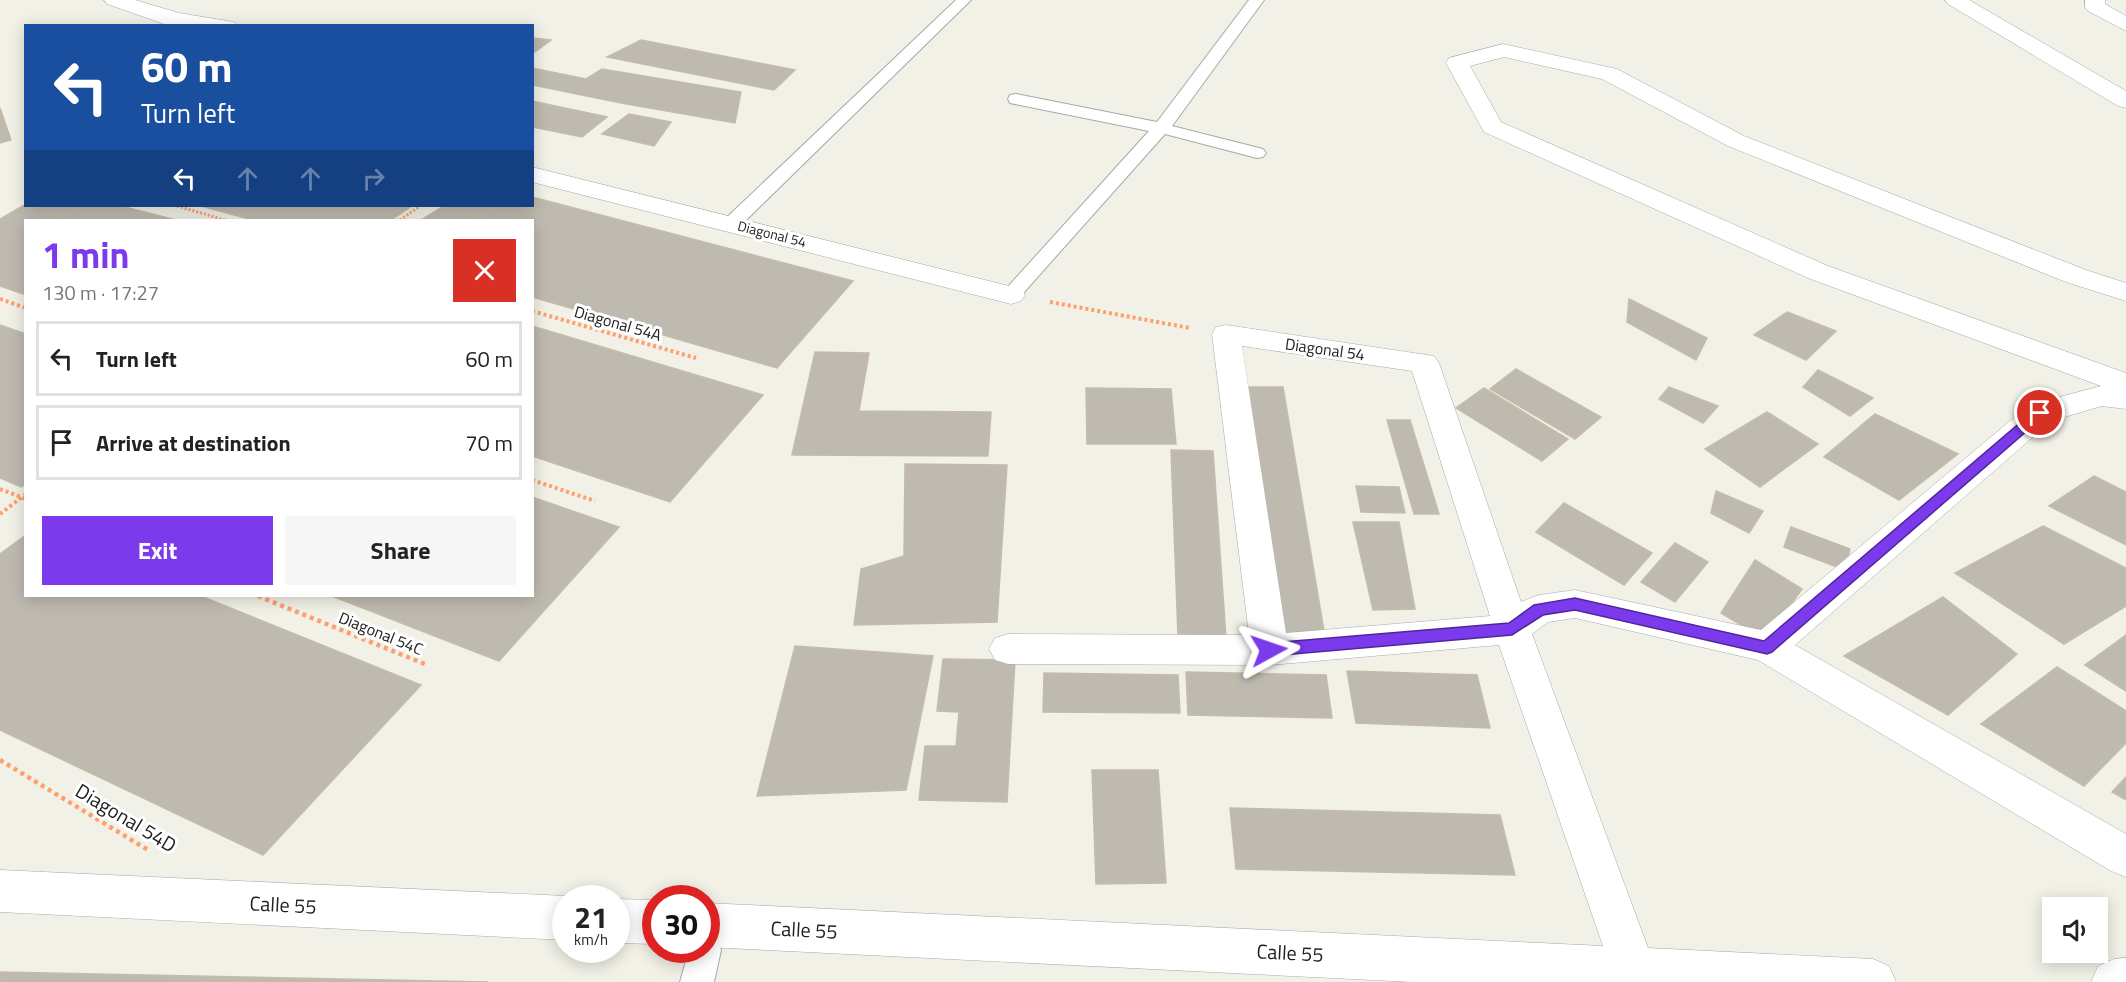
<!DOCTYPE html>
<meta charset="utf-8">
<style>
:root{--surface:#fff;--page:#f6f6f6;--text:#222;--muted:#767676;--line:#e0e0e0;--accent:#7c3aed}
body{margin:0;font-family:"Titillium Web",sans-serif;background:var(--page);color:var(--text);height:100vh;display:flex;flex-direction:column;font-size:22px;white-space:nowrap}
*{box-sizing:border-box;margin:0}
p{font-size:20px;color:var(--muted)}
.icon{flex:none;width:33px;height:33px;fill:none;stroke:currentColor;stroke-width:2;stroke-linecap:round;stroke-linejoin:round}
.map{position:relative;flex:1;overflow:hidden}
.sheet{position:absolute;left:24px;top:219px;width:510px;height:378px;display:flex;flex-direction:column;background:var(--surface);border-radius:0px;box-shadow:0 3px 15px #0003}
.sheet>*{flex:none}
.hud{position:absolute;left:24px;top:24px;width:510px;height:183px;border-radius:0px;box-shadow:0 3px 15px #0003;background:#1a4fa0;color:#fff;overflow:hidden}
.tools{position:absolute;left:2042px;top:897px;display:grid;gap:12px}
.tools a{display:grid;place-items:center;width:66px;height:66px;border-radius:0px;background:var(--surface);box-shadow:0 3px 15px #0003;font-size:30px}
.speed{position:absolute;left:552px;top:885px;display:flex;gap:12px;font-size:30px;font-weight:700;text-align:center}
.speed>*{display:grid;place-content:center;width:78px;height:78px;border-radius:50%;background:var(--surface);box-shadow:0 3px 15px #0003;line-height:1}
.speed small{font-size:15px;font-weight:400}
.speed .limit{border:9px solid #d22;background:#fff;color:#111}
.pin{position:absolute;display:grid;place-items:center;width:51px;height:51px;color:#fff;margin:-26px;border:3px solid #fff;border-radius:50%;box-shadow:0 2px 6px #0007}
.me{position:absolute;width:66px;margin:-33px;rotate:85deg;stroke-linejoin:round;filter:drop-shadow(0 0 4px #0008)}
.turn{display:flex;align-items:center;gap:21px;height:126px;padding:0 18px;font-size:27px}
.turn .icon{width:78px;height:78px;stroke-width:2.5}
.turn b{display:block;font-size:42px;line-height:51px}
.lanes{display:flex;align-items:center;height:57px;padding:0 18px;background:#0003;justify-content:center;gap:30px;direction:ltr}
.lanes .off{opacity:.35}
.round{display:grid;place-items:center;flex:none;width:63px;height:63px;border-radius:0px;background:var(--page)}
.head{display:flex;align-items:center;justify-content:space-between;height:102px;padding:0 18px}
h1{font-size:36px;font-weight:700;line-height:45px;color:var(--accent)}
.primary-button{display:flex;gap:12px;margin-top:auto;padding:12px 18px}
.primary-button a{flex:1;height:69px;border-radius:0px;background:var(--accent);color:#fff;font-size:24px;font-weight:700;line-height:69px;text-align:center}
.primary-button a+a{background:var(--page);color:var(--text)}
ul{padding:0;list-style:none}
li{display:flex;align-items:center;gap:18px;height:75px;margin:0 12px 9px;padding:0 6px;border:3px solid var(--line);border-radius:0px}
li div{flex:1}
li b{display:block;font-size:22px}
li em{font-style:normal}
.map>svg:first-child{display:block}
.building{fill:#bfbab0;stroke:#c5bca8;stroke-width:1.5}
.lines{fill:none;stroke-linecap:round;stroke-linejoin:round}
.lane-casing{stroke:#a8a8a8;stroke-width:2}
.street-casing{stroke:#a8a8a8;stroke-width:1}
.path-far2{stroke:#ff9f6b;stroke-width:3;stroke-dasharray:2 2;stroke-linecap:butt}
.path-far1{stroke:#ff9f6b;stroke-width:4;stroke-dasharray:3 3;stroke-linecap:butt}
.path{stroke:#ff9f6b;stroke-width:4.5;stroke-dasharray:4 4;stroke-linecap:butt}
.lane{fill:#fff;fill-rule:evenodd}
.street{fill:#fff;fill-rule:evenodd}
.route{fill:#7c3aed;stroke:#51269a;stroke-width:1.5}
.labels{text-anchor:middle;stroke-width:6;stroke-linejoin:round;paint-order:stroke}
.far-street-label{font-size:14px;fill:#212121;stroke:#fff}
.street-label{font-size:16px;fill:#212121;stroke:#fff}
.near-street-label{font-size:20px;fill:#212121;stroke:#fff}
</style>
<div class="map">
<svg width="2126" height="982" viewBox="0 0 2126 982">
<rect width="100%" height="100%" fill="#f2f1e7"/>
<g class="building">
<path d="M532,38L551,40L535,52L532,51Z"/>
<path d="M641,40L795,70L774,90L607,57Z"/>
<path d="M532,68L586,79L602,69L741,92L735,123L621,103L532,85Z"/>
<path d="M532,101L607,117L582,137L532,127Z"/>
<path d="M0,108L11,140L0,143Z"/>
<path d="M629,114L671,122L654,146L602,134Z"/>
<path d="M532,197L853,281L777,368L532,297V220H430L451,206H532Z"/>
<path d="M26,204L106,206L157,220H26V295L0,286V219Z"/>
<path d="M78,206H121L176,220H55Z"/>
<path d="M201,206H412L391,220H253Z"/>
<path d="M444,206H497L474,220H421Z"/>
<path d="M524,211L556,215L532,235V220H509Z"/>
<path d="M574,219L623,234L581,268L544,246Z"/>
<path d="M1629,299L1707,338L1696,360L1627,322Z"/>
<path d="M1787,312L1836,331L1806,360L1754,335Z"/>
<path d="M0,325L26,334V484L21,487L0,478Z"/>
<path d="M532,326L763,395L670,502L532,456Z"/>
<path d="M815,352L869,353L859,411L991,412L988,456L792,455Z"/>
<path d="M1516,369L1601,417L1575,439L1490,389Z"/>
<path d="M1818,370L1873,398L1850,416L1803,387Z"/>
<path d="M1249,387H1283L1325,637H1285Z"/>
<path d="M1669,387L1718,406L1703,423L1659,399Z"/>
<path d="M1086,388L1171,389L1176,444H1087Z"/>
<path d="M1484,388L1568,439L1542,461L1456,408Z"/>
<path d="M1767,412L1818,444L1760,487L1705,449Z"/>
<path d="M1875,414L1958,454L1899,500L1824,457Z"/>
<path d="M1387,420H1410L1439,514H1414Z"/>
<path d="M1171,450L1213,451L1226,638L1178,636Z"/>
<path d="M905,464L1007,465L997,622L854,625L861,569L904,556Z"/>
<path d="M2094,476L2126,492V545L2049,506Z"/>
<path d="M1356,486L1399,487L1405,513L1361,512Z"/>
<path d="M1716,491L1763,511L1749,533L1711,513Z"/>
<path d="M532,497L619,527L499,661L332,596H532Z"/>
<path d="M1564,503L1652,553L1624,585L1536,532Z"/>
<path d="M1353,522H1399L1415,609L1373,610Z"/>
<path d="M2043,526L2126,568V606L2064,644L1955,573Z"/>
<path d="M1791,527L1850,549L1845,570L1784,547Z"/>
<path d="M26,535V596H201L421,685L263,855L0,730V554Z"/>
<path d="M1675,543L1708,562L1675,602L1641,582Z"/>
<path d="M1755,560L1802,589L1766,640L1721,613Z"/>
<path d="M1943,597L2017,654L1948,715L1844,656Z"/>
<path d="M2126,635V691L2085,665Z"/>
<path d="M795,646L933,656L906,790L757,796Z"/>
<path d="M943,659L1015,660L1007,802L919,800L925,746H956L959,712L937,711Z"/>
<path d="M2057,667L2126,711V743L2084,786L1981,724Z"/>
<path d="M1347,671L1477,675L1490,728L1356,723Z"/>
<path d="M1186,672L1326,675L1332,718L1188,715Z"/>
<path d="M1044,673L1178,675L1180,713L1043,712Z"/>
<path d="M1092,770H1158L1166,883L1096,884Z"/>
<path d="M2126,777V800L2112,792Z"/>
<path d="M1230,808L1500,815L1515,875L1236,869Z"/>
<path d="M0,972L488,982H0Z"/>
</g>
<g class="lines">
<defs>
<g id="lane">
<path d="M956,0H971L738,228H724L722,224L724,220Z"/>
<path d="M1249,0H1264L1172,126L1263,149L1266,153L1263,157L1257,158L1165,134L1018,299L1011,301L1004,299L1001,295L1004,291L1149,131L1010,103L1008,99L1010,95L1016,94L1157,122Z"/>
<path d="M706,934L717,938L721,950L714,982H680L689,950H706Z"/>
</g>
<g id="street">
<path d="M104,0H135L179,13L234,22L237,26H170L107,4Z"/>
<path d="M1945,0H1969L2126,91V108L2118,106L1948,4Z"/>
<path d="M2085,0H2105V4L2126,16V31L2088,11L2085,7Z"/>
<path d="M1503,44L1617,69L1744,136L2086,270L2126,283V301L2066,282L1728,146L1602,79L1504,57L1470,66L1501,122L1828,266L2126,373V409L2102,406L2051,421L1795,645L2126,834V877L2111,871L1758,660L1575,618L1548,622L1532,634L1648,948L1873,959L1889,966L1896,982H1413L706,947V903L1603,946L1499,645L1270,665L1008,664L995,660L989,649L995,638L1008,634L1249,635L1212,334L1216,327L1226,325L1434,356L1439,363L1521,602L1539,595L1575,590L1761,630L2029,405L2101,386L1808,278L1484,132L1446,63L1449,58ZM1242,346L1412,371L1490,616L1286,633Z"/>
<path d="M532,167L1021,289L1025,295L1021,301L1011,304L532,182Z"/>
<path d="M0,870L566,896L571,898H566V940L0,912Z"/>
<path d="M616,899L656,900V944L616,943Z"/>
<path d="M2126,958V982H2091L2098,966L2114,959Z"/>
</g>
</defs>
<use href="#lane" class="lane-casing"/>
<use href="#street" class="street-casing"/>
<g class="path-far2">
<path d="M177,206L225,220"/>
<path d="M400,220L420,206"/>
</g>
<g class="path-far1">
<path d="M0,299L26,308"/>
<path d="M1050,302L1190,328"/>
<path d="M532,311L696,358"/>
<path d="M532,480L595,501"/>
<path d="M0,489L26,499"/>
<path d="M0,514L26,494"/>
</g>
<g class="path">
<path d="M258,596L427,665"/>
<path d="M0,760L148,850"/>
</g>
<use href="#lane" class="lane"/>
<use href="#street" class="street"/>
</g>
<path class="route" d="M2040,409L2044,410L2046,413L2044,416L1772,652L1767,654L1575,610L1543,615L1512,635L1269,656L1264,654L1262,650L1264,645L1269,643L1509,623L1534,605L1575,598L1764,641L2035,410Z"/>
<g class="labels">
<g class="far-street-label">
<text transform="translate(772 234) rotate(14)" y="5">Diagonal 54</text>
</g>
<g class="street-label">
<text transform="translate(618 323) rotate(16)" y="6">Diagonal 54A</text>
<text transform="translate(1325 349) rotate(8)" y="6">Diagonal 54</text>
<text transform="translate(381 633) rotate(22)" y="6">Diagonal 54C</text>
</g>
<g class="near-street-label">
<text transform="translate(126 818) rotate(31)" y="7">Diagonal 54D</text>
<text transform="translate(283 905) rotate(3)" y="7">Calle 55</text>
<text transform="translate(804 930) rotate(3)" y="7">Calle 55</text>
<text transform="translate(1290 953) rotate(3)" y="7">Calle 55</text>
</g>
</g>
</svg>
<div class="tools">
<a><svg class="icon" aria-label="sound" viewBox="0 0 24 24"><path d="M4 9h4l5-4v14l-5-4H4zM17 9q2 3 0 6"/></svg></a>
</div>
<div class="speed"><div>21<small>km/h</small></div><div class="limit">30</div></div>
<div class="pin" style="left:2040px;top:413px;background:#d93025"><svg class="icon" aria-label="arrive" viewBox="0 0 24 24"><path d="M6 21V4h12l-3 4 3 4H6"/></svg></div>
<svg class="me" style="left:1269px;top:650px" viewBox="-20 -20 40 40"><path d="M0-17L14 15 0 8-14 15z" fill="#7c3aed" stroke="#fff" stroke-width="4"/></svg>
<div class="hud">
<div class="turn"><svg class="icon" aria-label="left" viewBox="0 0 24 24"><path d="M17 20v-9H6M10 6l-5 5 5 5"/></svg><div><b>60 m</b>Turn left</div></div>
<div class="lanes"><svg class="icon" aria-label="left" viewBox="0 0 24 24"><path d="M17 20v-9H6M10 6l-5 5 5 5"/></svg><svg class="icon off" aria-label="ahead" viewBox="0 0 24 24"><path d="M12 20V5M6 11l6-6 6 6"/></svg><svg class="icon off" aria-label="ahead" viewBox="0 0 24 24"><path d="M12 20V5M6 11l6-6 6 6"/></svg><svg class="icon off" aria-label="right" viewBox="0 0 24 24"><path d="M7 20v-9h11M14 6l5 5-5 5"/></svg></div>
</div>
<section class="sheet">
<div class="head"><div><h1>1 min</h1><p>130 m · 17:27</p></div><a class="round" style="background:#d93025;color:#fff"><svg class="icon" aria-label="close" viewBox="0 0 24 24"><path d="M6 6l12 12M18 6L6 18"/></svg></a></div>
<ul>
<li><svg class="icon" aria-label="left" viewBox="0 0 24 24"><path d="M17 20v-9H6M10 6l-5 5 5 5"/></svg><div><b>Turn left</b></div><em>60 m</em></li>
<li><svg class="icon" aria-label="arrive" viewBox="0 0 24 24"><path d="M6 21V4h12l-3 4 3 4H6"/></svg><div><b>Arrive at destination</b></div><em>70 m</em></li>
</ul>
<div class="primary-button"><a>Exit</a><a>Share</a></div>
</section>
</div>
